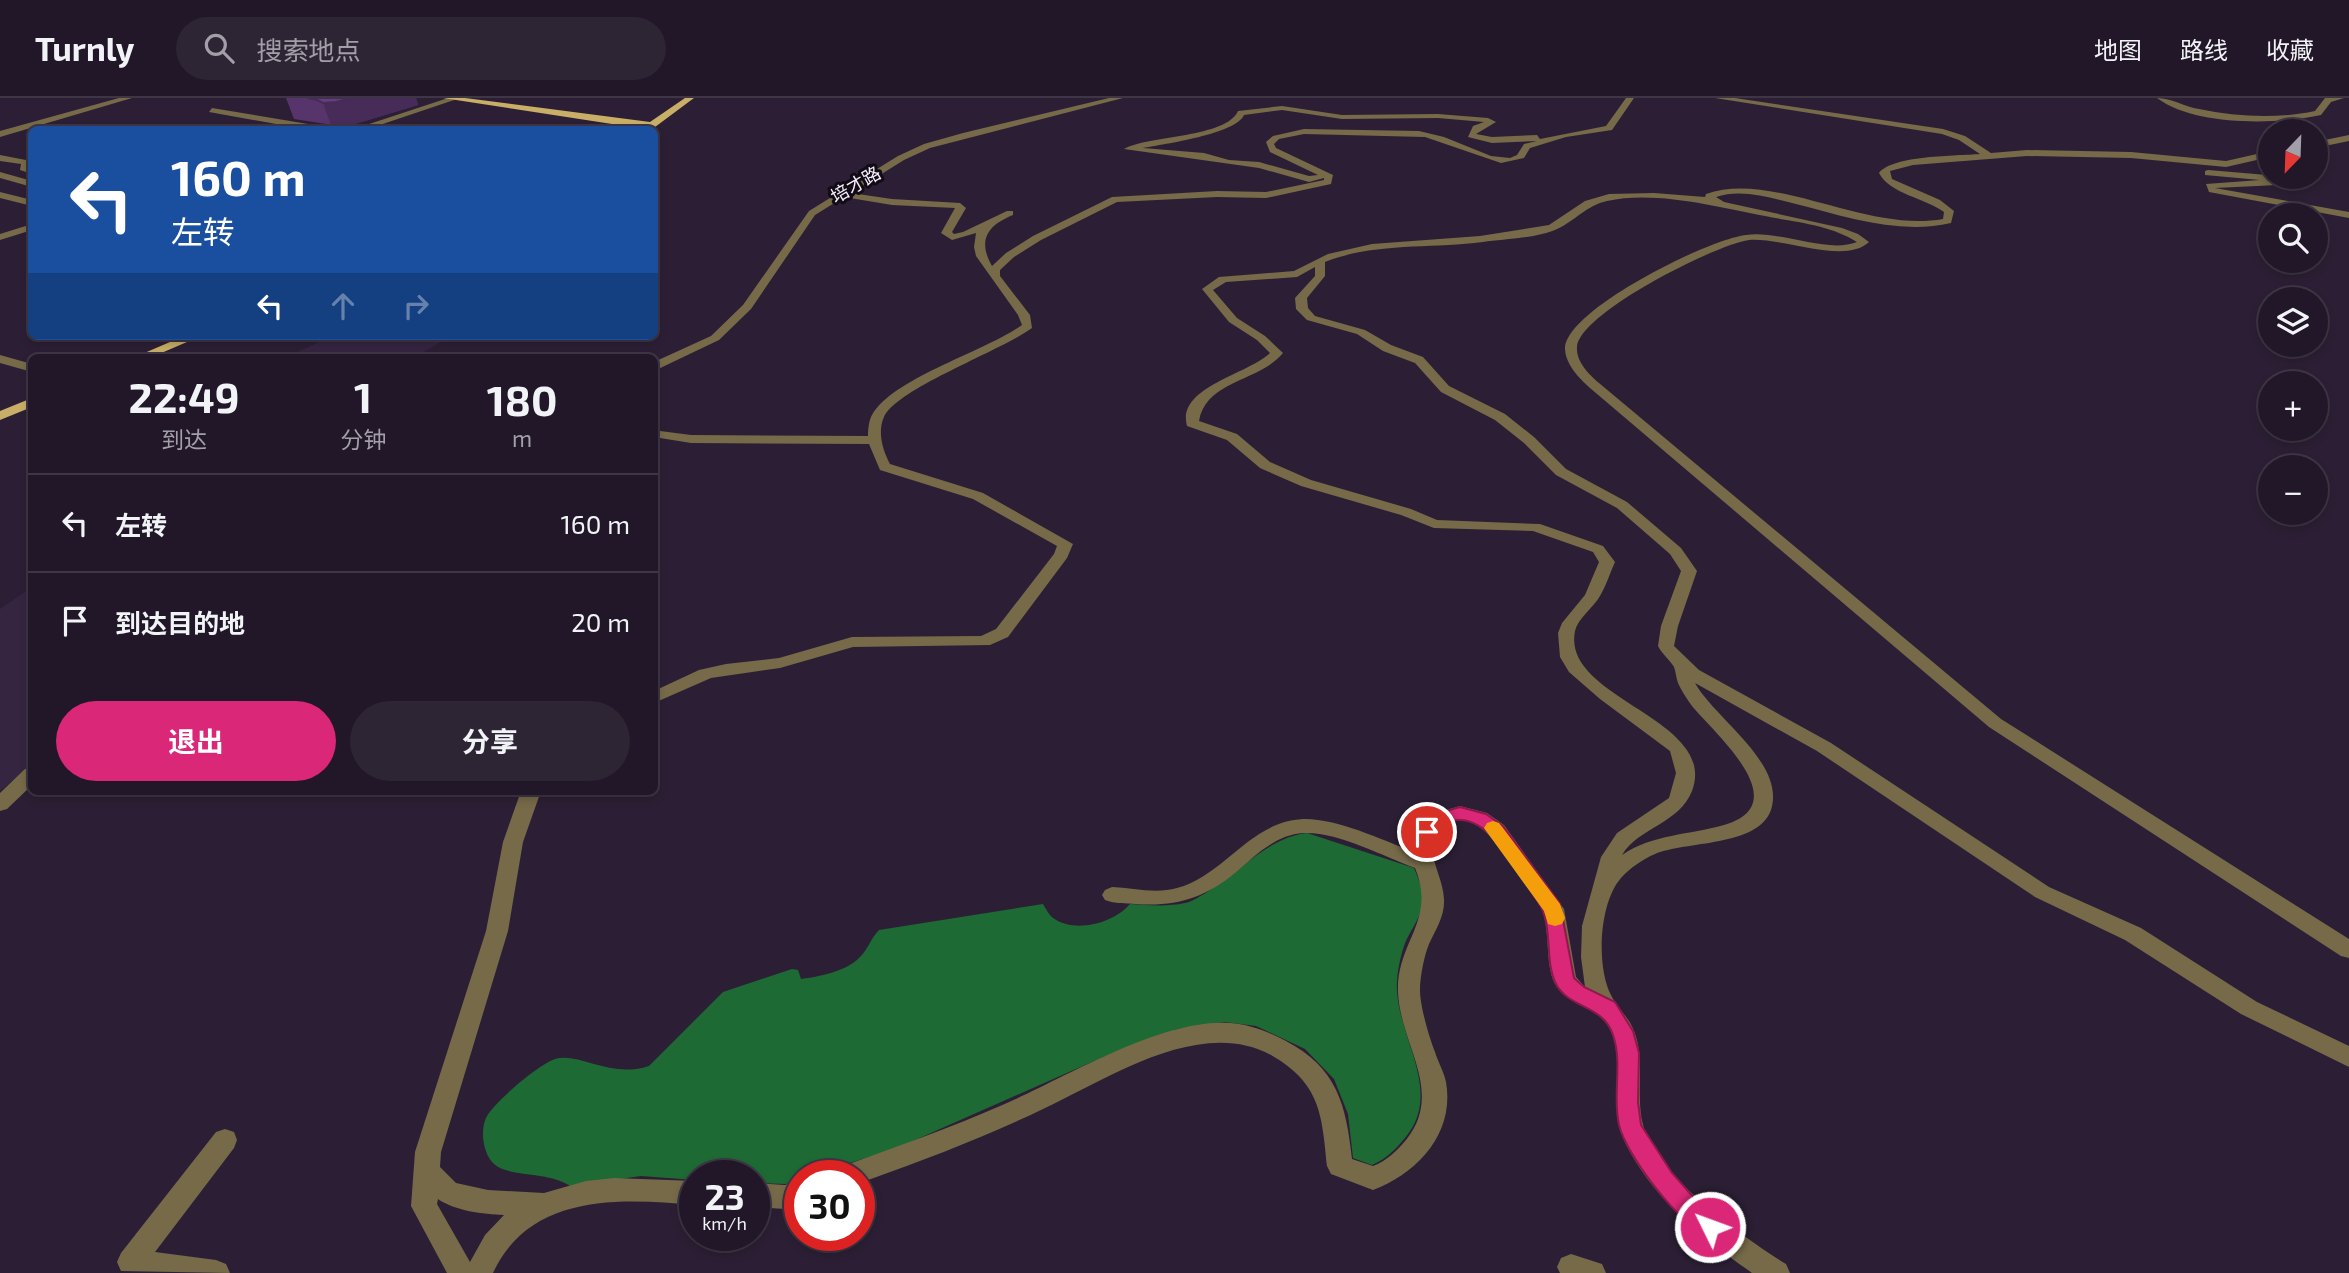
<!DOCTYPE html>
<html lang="zh">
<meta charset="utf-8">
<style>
:root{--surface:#211728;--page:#2d2434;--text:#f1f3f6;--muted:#a29fa8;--line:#3e3645;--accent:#db2777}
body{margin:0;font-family:"Exo 2","Noto Sans SC",sans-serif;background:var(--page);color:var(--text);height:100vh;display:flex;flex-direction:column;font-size:26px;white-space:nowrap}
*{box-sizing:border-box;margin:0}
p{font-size:23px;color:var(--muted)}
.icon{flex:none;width:38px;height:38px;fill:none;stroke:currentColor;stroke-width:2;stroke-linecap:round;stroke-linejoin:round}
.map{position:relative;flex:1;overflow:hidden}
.panel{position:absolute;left:28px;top:256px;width:630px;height:441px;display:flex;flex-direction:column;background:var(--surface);border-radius:10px;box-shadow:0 4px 10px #0003,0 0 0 2px var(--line)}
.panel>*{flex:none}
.guide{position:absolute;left:28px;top:28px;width:630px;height:214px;border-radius:10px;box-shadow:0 4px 10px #0003,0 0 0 2px var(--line);background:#1a4fa0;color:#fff;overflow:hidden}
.needle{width:46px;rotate:203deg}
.controls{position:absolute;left:2258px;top:21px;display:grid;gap:14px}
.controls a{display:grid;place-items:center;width:70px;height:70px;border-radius:50%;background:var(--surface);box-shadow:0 4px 10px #0003,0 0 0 2px var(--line);font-size:35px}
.speed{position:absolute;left:679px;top:1062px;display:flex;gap:14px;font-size:35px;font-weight:700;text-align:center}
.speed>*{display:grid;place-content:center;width:91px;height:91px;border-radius:50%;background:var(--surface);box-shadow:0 4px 10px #0003,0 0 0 2px var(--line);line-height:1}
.speed small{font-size:18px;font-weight:400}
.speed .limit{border:10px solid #d22;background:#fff;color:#111}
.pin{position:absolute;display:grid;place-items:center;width:60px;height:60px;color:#fff;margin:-30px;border:4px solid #fff;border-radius:50%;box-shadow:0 2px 7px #0007}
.me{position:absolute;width:77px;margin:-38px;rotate:312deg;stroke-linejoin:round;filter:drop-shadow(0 0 5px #0008)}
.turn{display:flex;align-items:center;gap:24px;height:147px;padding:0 28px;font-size:32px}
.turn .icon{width:91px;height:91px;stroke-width:2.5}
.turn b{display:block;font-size:49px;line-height:60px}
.lanes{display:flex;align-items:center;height:66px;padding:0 28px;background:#0003;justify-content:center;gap:35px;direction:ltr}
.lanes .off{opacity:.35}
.eta{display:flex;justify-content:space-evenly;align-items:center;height:119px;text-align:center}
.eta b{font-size:42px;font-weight:700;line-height:49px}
.cta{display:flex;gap:14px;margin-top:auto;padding:14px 28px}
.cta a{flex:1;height:80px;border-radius:42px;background:var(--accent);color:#fff;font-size:28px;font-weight:700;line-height:80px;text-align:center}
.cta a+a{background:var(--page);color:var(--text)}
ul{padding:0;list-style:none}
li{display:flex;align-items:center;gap:21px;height:98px;padding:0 28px;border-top:2px solid var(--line)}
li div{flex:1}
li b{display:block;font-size:26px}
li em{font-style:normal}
header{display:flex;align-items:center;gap:42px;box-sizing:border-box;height:98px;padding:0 35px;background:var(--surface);border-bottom:2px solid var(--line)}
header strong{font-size:33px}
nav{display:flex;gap:38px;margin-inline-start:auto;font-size:24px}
.search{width:490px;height:63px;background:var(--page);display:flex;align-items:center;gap:18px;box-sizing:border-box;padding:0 24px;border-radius:38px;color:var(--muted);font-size:26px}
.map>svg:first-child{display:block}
.built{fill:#362541}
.forest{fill:#1d6a34}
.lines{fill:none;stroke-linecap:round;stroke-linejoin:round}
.minor{fill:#766a49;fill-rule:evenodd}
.major{fill:#c8ae67;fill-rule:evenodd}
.wall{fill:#58346c}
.shaded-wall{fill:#472b58}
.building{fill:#663d7e;stroke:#472b58;stroke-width:2}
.route{fill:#db2777;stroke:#8e194d;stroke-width:2}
.slow{fill:#f59e0b}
.labels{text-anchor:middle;stroke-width:6;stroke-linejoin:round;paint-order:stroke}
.far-street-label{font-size:18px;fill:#f8efff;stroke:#110b15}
</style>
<header>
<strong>Turnly</strong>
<div class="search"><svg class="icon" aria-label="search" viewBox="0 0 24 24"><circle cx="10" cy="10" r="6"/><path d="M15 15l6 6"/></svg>搜索地点</div>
<nav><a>地图</a><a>路线</a><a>收藏</a></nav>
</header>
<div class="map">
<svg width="2349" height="1175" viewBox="0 0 2349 1175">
<rect width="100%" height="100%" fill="#2c1f35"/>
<g class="built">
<path d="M332,238H452L414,259H287Z"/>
<path d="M31,490V667L0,693V511Z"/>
</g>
<path class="forest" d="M1307,735L1414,770C1418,780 1423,790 1423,801C1423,817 1411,831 1405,845C1400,859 1396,879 1397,893C1400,944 1443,994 1405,1040C1395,1052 1386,1061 1372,1067L1353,1060L1348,1016L1334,981L1305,951L1256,928L1225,924L1177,931L1103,959L897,1050L809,1078H800V1081L786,1086L754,1085V1078H695V1082L641,1078L570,1088C548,1073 510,1080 494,1066C483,1056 480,1033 486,1020C493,1005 539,966 555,961C579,954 611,981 649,968L723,894L792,871L798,872L801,881C818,879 847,873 859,860C867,853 871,840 879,832L1043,806C1046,811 1049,817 1053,820C1075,836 1114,825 1130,806C1148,807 1167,809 1185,805C1192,804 1198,799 1204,796C1238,776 1266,740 1307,735Z"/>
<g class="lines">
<g class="minor">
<path d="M119,0H132L0,39V33Z"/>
<path d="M448,0L457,1L365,32H351Z"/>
<path d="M1109,0H1123L930,50L904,62L851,95L892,101L960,105L966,110L952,134L954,136L963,134L1007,113H1013V117C988,127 977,142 992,168L1006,155L1033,138L1112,99L1217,93L1266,94L1324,82V80L1309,84L1259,70L1124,51C1149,37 1226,40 1238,13L1282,8L1342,17L1438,16L1488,20L1496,24L1476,36L1492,39L1537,37L1540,41L1606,28L1626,0H1634L1612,32L1566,39L1530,50L1524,60L1501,65L1425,39L1304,36L1279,41L1274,46L1276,50L1333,77L1331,86L1266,100L1217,99L1117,104L1041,142L1014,159L1000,172V178L1030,217L1032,230C1001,253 898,290 884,319C877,334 883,353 890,366L983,395L1073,446L1067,460L1008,539L990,547L853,549L780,570L711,580L654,605V593L699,572L726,566L779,560L852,539L981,538L996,531L1054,456L1057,448L973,401L880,372L869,346L691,345L654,339L655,334L660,333L691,337L868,338C868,331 869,322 872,317C893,280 986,253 1022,227L1018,217L976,158L974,149L976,135L952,142L941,135L955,110L892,107L844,99L815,117L751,211L719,242L654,273V264L711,238L743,207L809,113L898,58L924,46L963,35ZM1282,12L1342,21L1438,20L1484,24L1473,28L1468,39L1492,45L1537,43L1524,46L1517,57L1510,60L1491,58L1444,39L1419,33L1304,31L1273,38L1266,44L1270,54L1318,77L1309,78L1259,64L1229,62L1204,55L1143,50C1164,46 1236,36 1244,17Z"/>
<path d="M1715,0H1735L1943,31L1965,38L1991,55L2027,52L2131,54L2226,63L2270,53V59L2226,69L2131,60L2027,58L1913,67L1890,73L1892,81L1940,102L1954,113L1951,125C1899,137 1847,119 1796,106C1772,100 1741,90 1716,99L1724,104L1842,130L1858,136L1869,144C1845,167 1782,139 1749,142C1717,146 1579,215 1577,249C1576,264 1589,276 1599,285L2001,621L2349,841V860L2341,858L1989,629L1590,290C1579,280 1565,266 1565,250C1567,211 1709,141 1746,137C1780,132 1827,156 1857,144C1831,127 1795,124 1765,118C1718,109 1655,92 1607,103C1587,107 1575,123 1557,131C1539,140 1504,141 1483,144C1431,151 1375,144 1325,164V178L1307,200L1308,210L1315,218L1365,232L1391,247L1423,259L1449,288L1505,316L1534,339L1566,371L1627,404L1681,450L1697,473L1678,528L1674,548L1699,572L1831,645L2049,789L2141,830L2257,904L2349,948V969L2241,916L2125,842L2035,799L1817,653L1695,585C1715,621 1786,665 1771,712C1758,749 1685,743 1655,756C1643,761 1630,770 1621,780C1599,805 1596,868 1611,897C1617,910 1629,919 1634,933C1646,963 1635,996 1643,1027C1656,1078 1743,1139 1786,1166L1790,1175H1752L1748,1172C1702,1140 1658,1104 1630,1054C1605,1011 1626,976 1612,936C1603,909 1572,910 1557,889C1544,871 1551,833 1542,812C1537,801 1528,791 1521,781C1508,763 1478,707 1449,726C1416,746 1443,773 1444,801C1445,818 1436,831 1429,846C1424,858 1420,879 1420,892C1420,908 1429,939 1435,954C1438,964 1444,974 1446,984C1455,1035 1418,1075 1373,1092L1331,1076L1327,1068C1322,1016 1320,985 1271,957C1200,918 1107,981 1043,1011C987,1038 929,1060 871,1081L859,1085V1078H834L838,1070C895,1049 951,1030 1007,1005C1068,978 1163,920 1230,925C1249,926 1269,934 1286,943C1337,970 1346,1006 1352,1061L1373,1068C1386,1063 1397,1053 1406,1042C1445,993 1400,947 1398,894C1396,844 1437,823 1415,770C1383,758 1336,733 1303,735C1275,737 1255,758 1235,775C1205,800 1175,809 1136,806C1126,805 1115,806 1105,802L1102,797L1105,792L1112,789C1133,790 1156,796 1177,790C1225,777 1249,724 1303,721C1335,720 1381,741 1411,753V748L1420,729L1436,715L1460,708L1487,715L1504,727L1564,811L1576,879L1585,889L1581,859L1582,828L1601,759L1617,735L1669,700L1676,675L1670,653L1600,601L1569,574L1560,559L1558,535L1562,525L1585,497L1599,464L1593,454L1533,433L1434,430L1401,417L1301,388L1260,370L1227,342L1187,328C1176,289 1249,276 1270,255L1257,242L1229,224L1202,191L1219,179L1294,173L1328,156L1372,146L1480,138L1549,127L1585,103L1609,96L1654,95L1705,99L1706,96C1773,72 1865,135 1943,121L1944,114C1925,100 1890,96 1879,75C1893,57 1957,58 1980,56L1959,42L1942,36ZM1315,169V178L1295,200L1296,211L1307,222L1357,236L1383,253L1415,265L1441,294L1495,322L1524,345L1556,377L1617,410L1670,456L1681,473L1661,528L1658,548C1662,556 1670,562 1674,569C1676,574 1676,580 1678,585C1681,592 1687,601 1692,608C1714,635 1798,706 1724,727C1689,737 1653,736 1622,757C1639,729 1679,726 1692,693C1719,620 1561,601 1575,533C1578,520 1593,510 1600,498C1606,488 1610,475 1615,464L1603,448L1540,426L1437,422L1411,411L1311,382L1270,364L1237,336L1199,323C1206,282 1259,284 1283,255L1265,238L1237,220L1213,192L1226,184L1297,179Z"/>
<path d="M2157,0C2172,0 2185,9 2199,11C2237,19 2277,21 2315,13L2325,0H2344L2331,4L2321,17C2277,27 2194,28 2157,0Z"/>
<path d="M212,10L326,29L330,32H309L209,14Z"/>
<path d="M2349,37V43L2315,50V44Z"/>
<path d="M0,57L31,63L29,69L32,76L20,72L21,66L0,63Z"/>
<path d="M2208,72L2267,77L2283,84L2278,87L2215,90L2349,114V120L2209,94L2206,86L2260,82L2205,77V73Z"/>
<path d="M0,74L32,83V89L0,80Z"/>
<path d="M0,94L32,102V108L0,100Z"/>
<path d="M32,126V132L0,142V136Z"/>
<path d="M0,257L32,266V274L0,265Z"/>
<path d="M32,669V687L7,711L0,713V695L25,671Z"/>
<path d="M521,693H541L523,744L508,833L441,1054L440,1069L456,1085L488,1092L544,1095L586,1083L614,1080L695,1083V1107C620,1100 530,1095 493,1175H447L411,1108L415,1054L486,833L503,744ZM438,1101C455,1113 483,1116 504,1117L485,1137L470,1164L437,1106Z"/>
<path d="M225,1031L234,1034L237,1042L234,1050L155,1154L216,1162L226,1166L230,1175L121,1173L117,1164L121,1155L216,1034Z"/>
<path d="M800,1082V1106L785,1111L754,1109V1085L785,1087Z"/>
<path d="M1571,1156L1602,1166L1606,1175H1560L1557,1169L1561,1160Z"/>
</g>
<g class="major">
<path d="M443,0H465L650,24L685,0H694L651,32Z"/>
<path d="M184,238H201L152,259H135Z"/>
<path d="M32,300V309L0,322V313Z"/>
</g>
</g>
<path class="wall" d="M286,0H416L418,7L345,29L332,30L326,26L294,21Z"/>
<path class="shaded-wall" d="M351,0H416L418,7L345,29L332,30L323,5Z"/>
<path class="building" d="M308,0H351L336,4L323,5L317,2Z"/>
<path class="route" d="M1460,709L1486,716L1503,728L1560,806L1574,880L1584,889L1615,904L1633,933L1639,955L1638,1004L1641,1027L1672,1075L1703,1110L1719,1121L1722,1129L1719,1137L1710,1140C1681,1129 1626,1057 1619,1027C1612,997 1623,966 1613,937C1603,906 1569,911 1556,886C1545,864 1552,835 1543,813C1538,800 1502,751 1492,739C1485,730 1471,722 1460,722C1448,722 1441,732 1434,739H1421L1418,734C1429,718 1442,714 1460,709Z"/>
<path class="slow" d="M1493,723L1499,725L1560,806L1565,820L1562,826L1555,828L1548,826L1544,813L1484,730L1487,725Z"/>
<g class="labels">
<g class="far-street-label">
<text transform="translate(856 87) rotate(-30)" y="6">培才路</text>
</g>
</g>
</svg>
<div class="controls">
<a><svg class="needle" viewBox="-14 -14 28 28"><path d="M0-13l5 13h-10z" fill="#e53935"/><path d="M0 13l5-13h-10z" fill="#a29fa8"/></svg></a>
<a><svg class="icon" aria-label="search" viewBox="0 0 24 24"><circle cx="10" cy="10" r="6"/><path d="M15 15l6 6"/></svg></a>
<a><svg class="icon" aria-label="layers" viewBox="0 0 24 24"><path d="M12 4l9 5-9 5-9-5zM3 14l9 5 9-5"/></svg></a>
<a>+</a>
<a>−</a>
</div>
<div class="speed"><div>23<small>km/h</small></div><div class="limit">30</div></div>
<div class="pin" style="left:1427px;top:734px;background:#d93025"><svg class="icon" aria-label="arrive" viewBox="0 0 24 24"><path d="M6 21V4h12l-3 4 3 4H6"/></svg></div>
<svg class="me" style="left:1710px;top:1129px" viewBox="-20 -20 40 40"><circle r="17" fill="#db2777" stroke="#fff" stroke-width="3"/><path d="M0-11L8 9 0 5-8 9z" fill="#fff"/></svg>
<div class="guide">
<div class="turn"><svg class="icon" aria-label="left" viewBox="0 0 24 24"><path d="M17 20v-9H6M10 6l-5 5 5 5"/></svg><div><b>160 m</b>左转</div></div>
<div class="lanes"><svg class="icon" aria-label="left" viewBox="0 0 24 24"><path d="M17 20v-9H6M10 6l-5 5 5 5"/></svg><svg class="icon off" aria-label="ahead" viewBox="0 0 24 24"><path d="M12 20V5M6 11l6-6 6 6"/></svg><svg class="icon off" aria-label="right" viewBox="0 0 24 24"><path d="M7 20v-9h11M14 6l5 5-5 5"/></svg></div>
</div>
<section class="panel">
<div class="eta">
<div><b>22:49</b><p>到达</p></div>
<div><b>1</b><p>分钟</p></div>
<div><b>180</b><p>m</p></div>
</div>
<ul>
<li><svg class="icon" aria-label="left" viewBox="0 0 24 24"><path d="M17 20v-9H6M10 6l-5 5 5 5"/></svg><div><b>左转</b></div><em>160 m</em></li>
<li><svg class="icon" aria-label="arrive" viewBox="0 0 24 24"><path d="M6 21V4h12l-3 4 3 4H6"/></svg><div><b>到达目的地</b></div><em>20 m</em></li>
</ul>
<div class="cta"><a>退出</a><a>分享</a></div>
</section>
</div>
